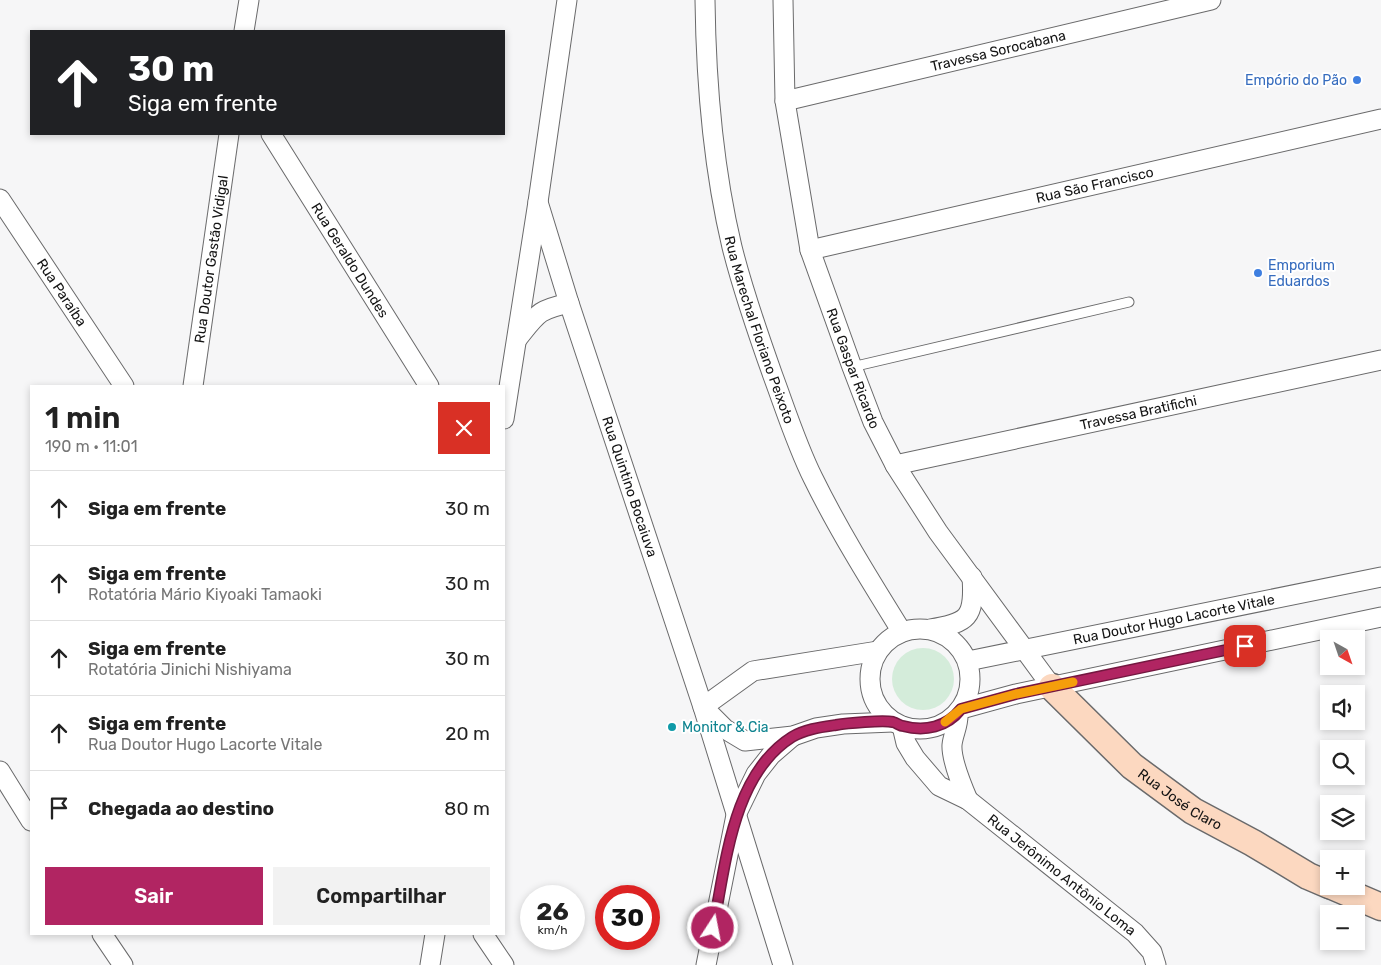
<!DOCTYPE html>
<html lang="pt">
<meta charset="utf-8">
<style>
:root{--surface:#fff;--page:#f2f2f2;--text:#222;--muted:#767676;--line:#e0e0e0;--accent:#b12562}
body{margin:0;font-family:Rubik,sans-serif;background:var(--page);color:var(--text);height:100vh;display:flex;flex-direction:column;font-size:19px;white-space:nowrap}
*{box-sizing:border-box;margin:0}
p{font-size:16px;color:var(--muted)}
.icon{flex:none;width:28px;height:28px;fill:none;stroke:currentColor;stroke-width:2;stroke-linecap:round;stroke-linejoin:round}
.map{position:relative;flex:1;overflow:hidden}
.details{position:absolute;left:30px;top:385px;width:475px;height:550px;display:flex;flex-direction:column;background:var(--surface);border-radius:0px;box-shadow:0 2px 8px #0003}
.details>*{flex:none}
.hud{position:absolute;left:30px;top:30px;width:475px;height:105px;border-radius:0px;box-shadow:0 2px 8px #0003;background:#202124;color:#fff;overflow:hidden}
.needle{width:32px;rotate:140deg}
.controls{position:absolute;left:1320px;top:630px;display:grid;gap:10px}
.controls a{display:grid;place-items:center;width:45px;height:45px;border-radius:0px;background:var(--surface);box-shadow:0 2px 8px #0003;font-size:25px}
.speed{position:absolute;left:520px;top:885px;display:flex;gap:10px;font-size:25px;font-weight:700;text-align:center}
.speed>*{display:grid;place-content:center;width:65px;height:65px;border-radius:50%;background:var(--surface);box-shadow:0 2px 8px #0003;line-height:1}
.speed small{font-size:12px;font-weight:400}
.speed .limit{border:8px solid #d22;background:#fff;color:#111}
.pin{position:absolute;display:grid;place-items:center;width:42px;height:42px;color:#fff;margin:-21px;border-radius:10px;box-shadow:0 2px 8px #0006}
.me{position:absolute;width:55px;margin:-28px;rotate:11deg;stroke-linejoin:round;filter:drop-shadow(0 0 4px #0008)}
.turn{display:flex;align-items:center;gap:18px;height:105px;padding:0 15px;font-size:22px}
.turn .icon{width:65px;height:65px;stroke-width:2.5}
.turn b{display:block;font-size:35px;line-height:42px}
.round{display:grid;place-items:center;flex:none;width:52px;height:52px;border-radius:0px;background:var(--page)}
.head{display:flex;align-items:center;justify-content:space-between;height:85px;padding:0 15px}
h1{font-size:30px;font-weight:600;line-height:38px}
.action{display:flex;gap:10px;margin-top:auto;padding:10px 15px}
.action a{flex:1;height:58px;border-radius:0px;background:var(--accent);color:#fff;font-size:20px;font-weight:600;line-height:58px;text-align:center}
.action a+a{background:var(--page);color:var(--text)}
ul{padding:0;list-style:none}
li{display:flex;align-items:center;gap:15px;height:75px;padding:0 15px;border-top:1px solid var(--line)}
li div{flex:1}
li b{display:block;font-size:19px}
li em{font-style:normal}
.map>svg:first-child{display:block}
.green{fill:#d4ecda}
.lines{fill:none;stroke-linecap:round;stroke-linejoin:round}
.lane-casing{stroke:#6a6a6b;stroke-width:11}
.street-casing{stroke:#6a6a6b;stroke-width:21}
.secondary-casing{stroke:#6a6a6b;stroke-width:29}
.lane{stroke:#fff;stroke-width:9}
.street{stroke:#fff;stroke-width:19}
.secondary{stroke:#fcd8c0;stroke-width:26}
.route-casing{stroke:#731840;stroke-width:12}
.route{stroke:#b12562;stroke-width:9}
.slow{stroke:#f59e0b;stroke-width:9}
.shop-dot{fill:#3f7fe0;stroke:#fff;stroke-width:2}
.culture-dot{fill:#0f9aa8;stroke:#fff;stroke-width:2}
.labels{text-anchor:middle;stroke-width:4;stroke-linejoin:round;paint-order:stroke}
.street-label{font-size:14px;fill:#141414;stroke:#fff}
.shop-label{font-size:14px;fill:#366cbe;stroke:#fff;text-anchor:end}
.culture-label{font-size:14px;fill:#0d838f;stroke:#fff;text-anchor:start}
</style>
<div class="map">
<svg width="1381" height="965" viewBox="0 0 1381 965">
<rect width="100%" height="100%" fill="#f6f6f7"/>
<circle class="green" cx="923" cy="679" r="31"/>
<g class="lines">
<defs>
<path id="lane" d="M852,367L1129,302"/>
<g id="street">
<path id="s1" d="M705,0C706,83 713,167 732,247C743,291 758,334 773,376C786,411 797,446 813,478C839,531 871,582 902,632"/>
<path id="s2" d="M783,0L785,101L810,250L852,367L873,422L895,465L938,532L1052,687"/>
<path d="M244,31L249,0"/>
<path id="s3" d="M785,101L1211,0"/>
<path id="s4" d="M271,134L429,386"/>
<path id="s5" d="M0,199L124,386"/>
<path id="s6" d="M538,202L569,303L703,707L783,965"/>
<path id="s7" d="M810,250L1381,119"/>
<path d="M518,338C538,313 538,310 569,303"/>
<path id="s8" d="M193,386L229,134"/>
<path d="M504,419L538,202L567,0"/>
<path id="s9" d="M895,465L1381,360"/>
<circle cx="920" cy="679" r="50"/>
<path d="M930,629C968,623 975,618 972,577"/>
<path id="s10" d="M968,661L1381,577"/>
<path d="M703,707L753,671L878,651"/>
<path d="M705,709L725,729L745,741L793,736L816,728L843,724L893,722"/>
<path d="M961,709L1016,694L1381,617"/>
<path d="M958,713C959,725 953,734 952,745C951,760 962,786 968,800"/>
<path id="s11" d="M902,726L906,743L915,758L939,786L968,800L1135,933L1152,952L1156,965"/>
<path d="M0,771L31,821"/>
<path d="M102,934L123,965"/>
<path d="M483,934L504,965"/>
<path d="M430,965L435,934"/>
<path d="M706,965L736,815L756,774L771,755L793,736"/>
</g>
<g id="secondary">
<path id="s12" d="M1052,687L1132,766L1193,811L1253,843L1308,876L1329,885"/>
<path d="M1332,886L1381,907"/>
</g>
</defs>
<use href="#lane" class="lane-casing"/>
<use href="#street" class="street-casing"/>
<use href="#secondary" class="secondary-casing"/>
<use href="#lane" class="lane"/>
<use href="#street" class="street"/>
<use href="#secondary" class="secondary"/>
</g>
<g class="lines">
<defs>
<path id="route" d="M713,928C726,864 732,775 792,737C805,729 822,727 836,725C847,723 883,720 893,722C897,723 900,726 903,726C925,732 947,727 961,709L1016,694L1245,646"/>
</defs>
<use href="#route" class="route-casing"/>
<use href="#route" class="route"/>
<path class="slow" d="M945,722L961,709L1016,694L1073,682"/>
</g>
<g class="shop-dot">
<circle cx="1357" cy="80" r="5"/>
<circle cx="1258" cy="273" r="5"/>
</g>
<circle class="culture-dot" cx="672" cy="727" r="5"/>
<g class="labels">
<g class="street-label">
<text dy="5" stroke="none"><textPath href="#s3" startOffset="219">Travessa Sorocabana</textPath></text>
<text dy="5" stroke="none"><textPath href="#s7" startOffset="292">Rua São Francisco</textPath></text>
<text dy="5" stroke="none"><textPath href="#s8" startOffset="128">Rua Doutor Gastão Vidigal</textPath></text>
<text dy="5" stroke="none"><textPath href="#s4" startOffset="149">Rua Geraldo Dundes</textPath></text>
<text dy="5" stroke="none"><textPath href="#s5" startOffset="112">Rua Paraíba</textPath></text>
<text dy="5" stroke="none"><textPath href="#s1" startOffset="336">Rua Marechal Floriano Peixoto</textPath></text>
<text dy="5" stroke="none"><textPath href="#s2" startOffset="378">Rua Gaspar Ricardo</textPath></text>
<text dy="5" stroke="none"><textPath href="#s9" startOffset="249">Travessa Bratifichi</textPath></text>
<text dy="5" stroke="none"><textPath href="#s6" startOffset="299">Rua Quintino Bocaiuva</textPath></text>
<text dy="5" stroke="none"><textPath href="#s10" startOffset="210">Rua Doutor Hugo Lacorte Vitale</textPath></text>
<text dy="5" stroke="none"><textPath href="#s12" startOffset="171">Rua José Claro</textPath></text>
<text dy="5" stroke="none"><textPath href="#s11" startOffset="224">Rua Jerônimo Antônio Loma</textPath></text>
</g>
<g class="shop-label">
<text x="1347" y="85">Empório do Pão</text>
<text x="1268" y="270" text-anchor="start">Emporium<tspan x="1268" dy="16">Eduardos</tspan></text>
</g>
<g class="culture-label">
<text x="682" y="732">Monitor &amp; Cia</text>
</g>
</g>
</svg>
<div class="controls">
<a><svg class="needle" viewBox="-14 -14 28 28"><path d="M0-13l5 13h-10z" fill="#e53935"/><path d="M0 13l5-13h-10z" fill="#767676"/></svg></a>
<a><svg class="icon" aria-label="sound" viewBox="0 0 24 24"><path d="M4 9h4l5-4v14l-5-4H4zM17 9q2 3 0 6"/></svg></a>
<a><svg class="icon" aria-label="search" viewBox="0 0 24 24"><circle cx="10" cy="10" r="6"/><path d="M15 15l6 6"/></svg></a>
<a><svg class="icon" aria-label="layers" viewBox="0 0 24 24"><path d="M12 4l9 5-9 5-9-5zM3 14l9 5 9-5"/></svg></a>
<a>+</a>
<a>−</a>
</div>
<div class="speed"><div>26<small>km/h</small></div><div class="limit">30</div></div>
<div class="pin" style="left:1245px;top:646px;background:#d93025"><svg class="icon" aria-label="arrive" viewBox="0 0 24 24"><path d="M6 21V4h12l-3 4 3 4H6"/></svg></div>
<svg class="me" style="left:713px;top:928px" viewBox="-20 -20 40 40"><circle r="17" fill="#b12562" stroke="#fff" stroke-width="3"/><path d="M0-11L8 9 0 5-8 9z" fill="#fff"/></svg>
<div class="hud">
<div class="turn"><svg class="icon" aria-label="ahead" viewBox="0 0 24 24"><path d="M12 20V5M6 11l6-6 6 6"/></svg><div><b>30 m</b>Siga em frente</div></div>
</div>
<section class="details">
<div class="head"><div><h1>1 min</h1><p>190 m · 11:01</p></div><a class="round" style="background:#d93025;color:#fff"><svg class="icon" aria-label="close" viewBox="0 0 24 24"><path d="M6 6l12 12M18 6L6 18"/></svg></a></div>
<ul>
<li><svg class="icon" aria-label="ahead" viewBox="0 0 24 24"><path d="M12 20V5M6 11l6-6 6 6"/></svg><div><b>Siga em frente</b></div><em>30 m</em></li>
<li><svg class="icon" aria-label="ahead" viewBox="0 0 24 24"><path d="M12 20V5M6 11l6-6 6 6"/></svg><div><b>Siga em frente</b><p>Rotatória Mário Kiyoaki Tamaoki</p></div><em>30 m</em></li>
<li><svg class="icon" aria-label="ahead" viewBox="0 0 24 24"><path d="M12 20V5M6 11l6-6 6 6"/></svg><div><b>Siga em frente</b><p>Rotatória Jinichi Nishiyama</p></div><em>30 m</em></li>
<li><svg class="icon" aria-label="ahead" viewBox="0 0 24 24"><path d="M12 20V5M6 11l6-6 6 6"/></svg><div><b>Siga em frente</b><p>Rua Doutor Hugo Lacorte Vitale</p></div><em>20 m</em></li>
<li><svg class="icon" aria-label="arrive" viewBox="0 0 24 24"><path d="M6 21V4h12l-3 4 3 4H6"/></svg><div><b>Chegada ao destino</b></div><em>80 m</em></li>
</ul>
<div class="action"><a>Sair</a><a>Compartilhar</a></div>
</section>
</div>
